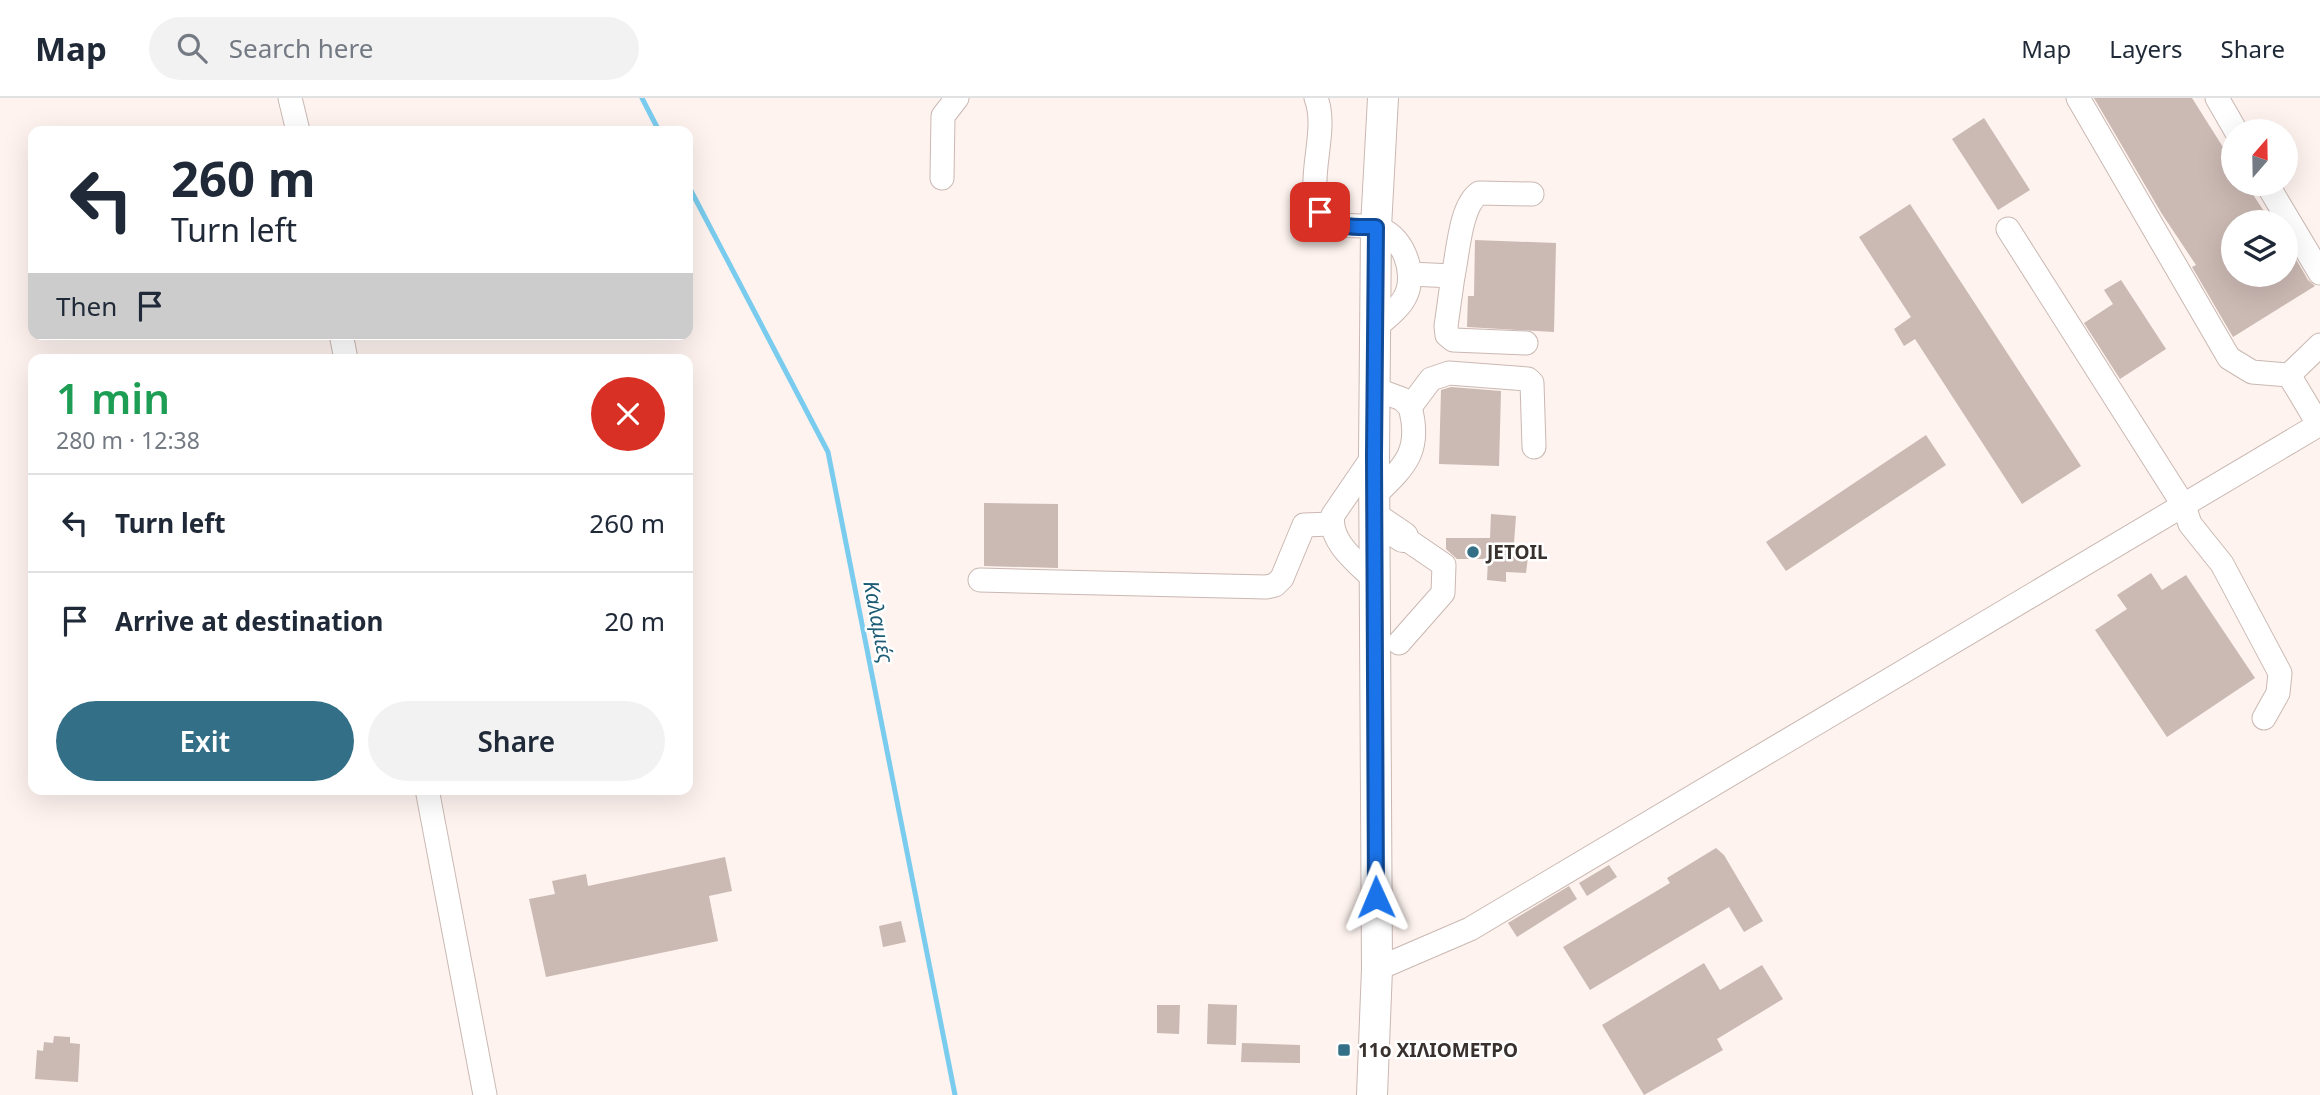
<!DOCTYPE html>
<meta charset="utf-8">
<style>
:root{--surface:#fff;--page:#f2f2f3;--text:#1f2937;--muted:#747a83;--line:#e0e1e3;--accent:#336f86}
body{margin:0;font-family:"Noto Sans",sans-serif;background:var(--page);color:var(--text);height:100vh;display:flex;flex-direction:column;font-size:26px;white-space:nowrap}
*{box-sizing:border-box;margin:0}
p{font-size:23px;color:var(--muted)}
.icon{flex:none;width:38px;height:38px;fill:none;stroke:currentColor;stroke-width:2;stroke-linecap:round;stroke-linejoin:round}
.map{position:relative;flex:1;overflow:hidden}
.sheet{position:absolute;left:28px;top:256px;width:665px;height:441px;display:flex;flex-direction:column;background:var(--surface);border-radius:14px;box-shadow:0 7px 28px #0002}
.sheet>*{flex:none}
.hud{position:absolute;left:28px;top:28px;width:665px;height:214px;border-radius:14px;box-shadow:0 7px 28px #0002;background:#fff;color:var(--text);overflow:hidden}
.needle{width:46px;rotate:20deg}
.controls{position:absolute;left:2221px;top:21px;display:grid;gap:14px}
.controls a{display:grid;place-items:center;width:77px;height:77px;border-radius:50%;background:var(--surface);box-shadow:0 7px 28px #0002;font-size:35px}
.pin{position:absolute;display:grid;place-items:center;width:60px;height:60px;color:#fff;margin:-30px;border-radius:14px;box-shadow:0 4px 10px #0006}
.me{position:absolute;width:77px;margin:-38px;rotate:359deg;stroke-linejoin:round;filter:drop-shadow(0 0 5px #0008)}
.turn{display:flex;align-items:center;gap:24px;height:147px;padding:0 28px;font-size:32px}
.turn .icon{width:91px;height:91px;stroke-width:2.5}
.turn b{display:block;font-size:49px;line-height:60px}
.then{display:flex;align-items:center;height:66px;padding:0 28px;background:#0003;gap:14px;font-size:26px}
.round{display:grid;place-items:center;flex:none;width:74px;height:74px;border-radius:37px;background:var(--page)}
.summary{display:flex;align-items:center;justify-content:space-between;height:119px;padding:0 28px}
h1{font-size:42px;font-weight:600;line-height:52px;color:#1e9e55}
.cta{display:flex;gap:14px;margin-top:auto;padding:14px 28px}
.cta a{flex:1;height:80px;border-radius:42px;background:var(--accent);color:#fff;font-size:28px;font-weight:600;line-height:80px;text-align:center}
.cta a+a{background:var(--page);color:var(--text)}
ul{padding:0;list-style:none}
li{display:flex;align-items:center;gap:21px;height:98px;padding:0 28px;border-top:2px solid var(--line)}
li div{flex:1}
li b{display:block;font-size:26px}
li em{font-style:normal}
header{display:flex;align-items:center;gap:42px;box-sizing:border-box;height:98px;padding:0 35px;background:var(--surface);border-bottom:2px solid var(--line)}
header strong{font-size:33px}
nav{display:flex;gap:38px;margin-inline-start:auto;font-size:24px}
.search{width:490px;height:63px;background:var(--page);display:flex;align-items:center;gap:18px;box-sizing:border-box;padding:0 24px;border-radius:38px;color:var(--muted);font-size:26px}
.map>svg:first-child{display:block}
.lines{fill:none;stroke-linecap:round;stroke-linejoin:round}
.stream{stroke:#7accee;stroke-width:5}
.building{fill:#cbb9b3}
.minor-casing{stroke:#cab8b2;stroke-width:25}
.major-casing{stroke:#cab8b2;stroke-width:32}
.minor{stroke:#fff;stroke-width:23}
.major{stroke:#fff;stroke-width:30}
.route-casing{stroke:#114b97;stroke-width:18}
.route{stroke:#1a73e8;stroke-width:12}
.poi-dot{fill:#336f86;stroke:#fff;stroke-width:2.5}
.labels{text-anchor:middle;stroke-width:5;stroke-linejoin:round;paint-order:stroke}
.poi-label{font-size:19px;font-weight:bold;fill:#38312e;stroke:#fff;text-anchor:start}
.water-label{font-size:21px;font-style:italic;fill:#1d5d75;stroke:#fff}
</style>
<header>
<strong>Map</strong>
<div class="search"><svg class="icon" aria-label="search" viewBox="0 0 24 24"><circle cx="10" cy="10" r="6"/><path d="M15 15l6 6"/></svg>Search here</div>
<nav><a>Map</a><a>Layers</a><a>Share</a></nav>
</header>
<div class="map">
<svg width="2320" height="997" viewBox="0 0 2320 997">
<rect width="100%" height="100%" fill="#fef3ef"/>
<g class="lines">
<g class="stream">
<path d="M642,0L659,33"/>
<path d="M688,87L828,354L955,997"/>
</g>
</g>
<g class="building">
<path d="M2094,0H2192L2233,65V86H2246L2271,124H2233V177H2286V144L2308,182L2315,188L2233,239L2192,169L2196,167L2162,116Z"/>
<path d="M1984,20L2030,92L1998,112L1952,41Z"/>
<path d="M1910,106L2081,368L2022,406L1915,241L1904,248L1894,231L1911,219L1859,139Z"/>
<path d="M1475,142L1556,145L1554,234L1467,229L1468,198H1474Z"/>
<path d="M2121,182L2166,251L2120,281L2084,225L2113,206L2104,192Z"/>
<path d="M1451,289L1501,293L1499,368L1439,366L1441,292Z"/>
<path d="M1926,337L1946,367L1786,473L1766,444Z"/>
<path d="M984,405L1058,406V470L984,468Z"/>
<path d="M1491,416L1516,418L1513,458L1528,459L1526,475L1506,474V484L1487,482L1488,461H1457L1446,451V440H1490Z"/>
<path d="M2151,475L2162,492L2186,477L2255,580L2167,639L2095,532L2127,511L2117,497Z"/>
<path d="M1716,750L1724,757L1763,823L1744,834L1729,809L1590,892L1563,849L1670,785L1667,780Z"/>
<path d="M725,759L732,793L709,798L718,843L546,879L529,801L555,796L552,783L586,776L588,788Z"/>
<path d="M1609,767L1617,779L1587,798L1579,785Z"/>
<path d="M1569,788L1577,801L1517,839L1508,825Z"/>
<path d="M901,823L906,844L883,849L879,828Z"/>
<path d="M1704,865L1720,892L1762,867L1783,901L1717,941L1723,952L1644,997L1602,927Z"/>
<path d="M1208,906L1237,907L1236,947L1207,946Z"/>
<path d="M1157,907H1180L1179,936L1157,935Z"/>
<path d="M54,938L70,939V945L80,946L78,984L35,981L37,952L43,953L44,944L53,945Z"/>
<path d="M1242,945L1300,947V965L1241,964Z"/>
</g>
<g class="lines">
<defs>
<g id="minor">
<path d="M290,0L298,33"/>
<path d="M1316,0C1329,34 1305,80 1320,113C1330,134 1356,125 1374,129C1402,134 1418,175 1405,199C1399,211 1385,221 1375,230"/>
<path d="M2078,0L2229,260L2252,274L2289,277L2320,247"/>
<path d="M2217,0L2236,33"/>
<path d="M942,80L943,18L957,0"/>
<path d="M2267,86L2320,175"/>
<path d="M2008,131L2184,408L2190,426L2222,466L2280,575L2278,595L2264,620"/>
<path d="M1410,176L1453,178L1446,228L1447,237L1453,242L1526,245"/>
<path d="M1453,178C1458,156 1460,108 1479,95L1532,96"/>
<path d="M341,236L346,261"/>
<path d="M2289,277L2319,327"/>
<path d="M1375,291L1402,301L1410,309C1422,353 1405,368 1375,397"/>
<path d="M1410,309L1431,281L1449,275L1528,281L1532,285L1534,349"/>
<path d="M1374,357L1333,417C1328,444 1359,466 1376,483"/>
<path d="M980,482L1266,489L1275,487L1282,480L1304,427L1331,426"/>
<path d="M1399,545L1443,495L1444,467L1403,439"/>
<path d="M427,691L485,997"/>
<path d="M1377,871L1470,831L2320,326"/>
</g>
<g id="major">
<path d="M1375,420L1403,439"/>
<path d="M1372,997L1377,871L1374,357L1376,129L1383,0"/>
</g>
</defs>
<use href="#minor" class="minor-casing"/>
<use href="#major" class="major-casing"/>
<use href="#minor" class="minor"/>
<use href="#major" class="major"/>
</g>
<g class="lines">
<defs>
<path id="route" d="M1320,114C1334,131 1356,129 1376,129L1374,357L1376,799"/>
</defs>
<use href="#route" class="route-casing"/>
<use href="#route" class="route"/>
</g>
<g class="poi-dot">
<circle cx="1473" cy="454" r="7"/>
<rect x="1337" y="945" width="14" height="14" rx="3.5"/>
</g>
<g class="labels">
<g class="poi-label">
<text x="1487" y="461">JETOIL</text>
<text x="1358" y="959">11ο ΧΙΛΙΟΜΕΤΡΟ</text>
</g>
<g class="water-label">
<text transform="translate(878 524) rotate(79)" y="7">Καλαμιές</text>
</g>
</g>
</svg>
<div class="controls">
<a><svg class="needle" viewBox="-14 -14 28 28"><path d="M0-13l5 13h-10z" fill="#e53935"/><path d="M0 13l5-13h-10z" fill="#747a83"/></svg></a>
<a><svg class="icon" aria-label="layers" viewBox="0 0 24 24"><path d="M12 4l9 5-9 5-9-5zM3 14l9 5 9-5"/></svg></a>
</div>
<div class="pin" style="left:1320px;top:114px;background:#d93025"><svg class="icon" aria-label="arrive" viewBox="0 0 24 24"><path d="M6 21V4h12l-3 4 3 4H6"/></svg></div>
<svg class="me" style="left:1376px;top:799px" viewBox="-20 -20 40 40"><path d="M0-17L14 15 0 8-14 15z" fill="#1a73e8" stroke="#fff" stroke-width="4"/></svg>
<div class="hud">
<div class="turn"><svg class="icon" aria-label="left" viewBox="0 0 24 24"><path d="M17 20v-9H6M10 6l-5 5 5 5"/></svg><div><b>260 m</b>Turn left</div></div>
<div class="then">Then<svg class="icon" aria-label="arrive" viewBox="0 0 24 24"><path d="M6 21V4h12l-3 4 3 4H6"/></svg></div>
</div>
<section class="sheet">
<div class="summary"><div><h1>1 min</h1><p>280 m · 12:38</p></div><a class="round" style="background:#d93025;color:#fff"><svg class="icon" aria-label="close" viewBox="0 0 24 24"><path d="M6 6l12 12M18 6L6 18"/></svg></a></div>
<ul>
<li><svg class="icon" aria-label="left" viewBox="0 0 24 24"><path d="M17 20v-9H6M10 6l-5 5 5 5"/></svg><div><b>Turn left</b></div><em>260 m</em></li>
<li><svg class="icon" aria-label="arrive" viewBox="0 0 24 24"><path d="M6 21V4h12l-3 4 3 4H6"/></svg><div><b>Arrive at destination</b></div><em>20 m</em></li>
</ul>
<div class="cta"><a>Exit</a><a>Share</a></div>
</section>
</div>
